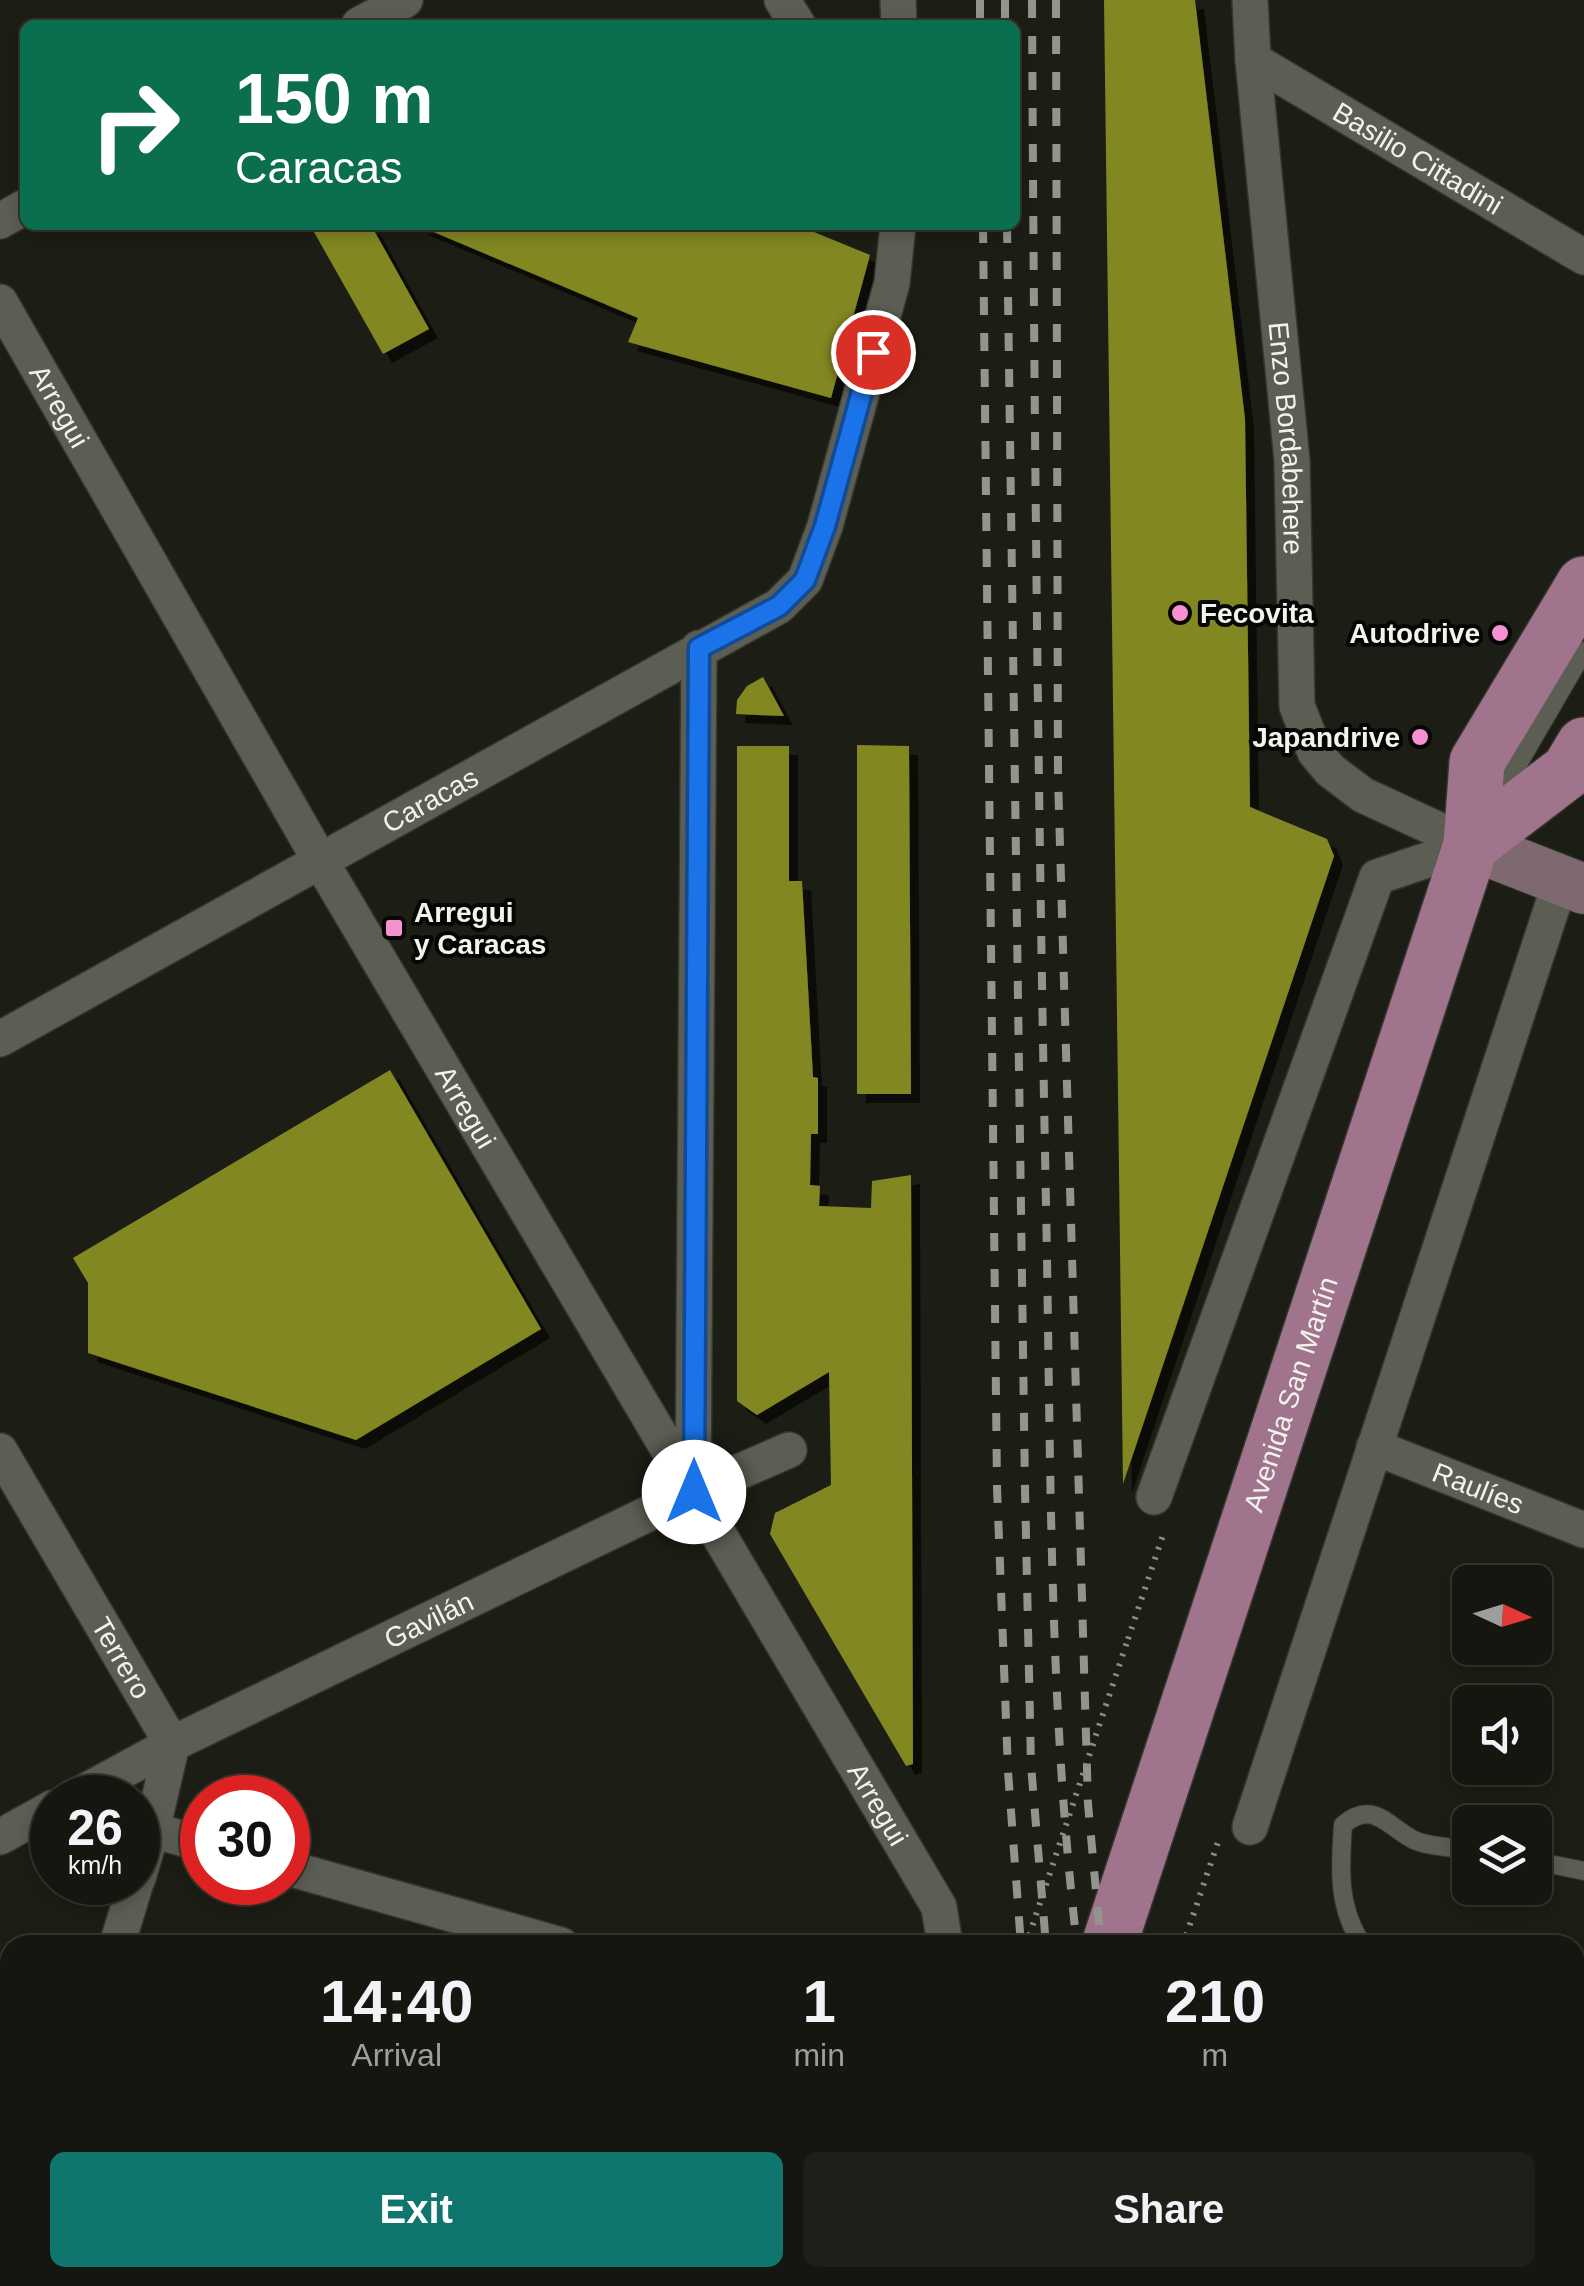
<!DOCTYPE html>
<meta charset="utf-8">
<style>
:root{--surface:#15160f;--page:#1e1f18;--text:#f1f3f6;--muted:#9d9f9e;--line:#34352f;--accent:#0f766e}
body{margin:0;font-family:Helvetica,sans-serif;background:var(--page);color:var(--text);height:100vh;display:flex;flex-direction:column;font-size:38px;white-space:nowrap}
*{box-sizing:border-box;margin:0}
p{font-size:32px;color:var(--muted)}
.icon{flex:none;width:55px;height:55px;fill:none;stroke:currentColor;stroke-width:2;stroke-linecap:round;stroke-linejoin:round}
.map{position:relative;flex:1;overflow:hidden}
.panel{position:absolute;left:0px;top:1935px;width:1585px;height:352px;display:flex;flex-direction:column;background:var(--surface);border-radius:30px 30px 0 0;box-shadow:0 5px 15px #0003,0 0 0 2px var(--line)}
.panel>*{flex:none}
.hud{position:absolute;left:20px;top:20px;width:1000px;height:210px;border-radius:15px;box-shadow:0 5px 15px #0003,0 0 0 2px var(--line);background:#0b6e4f;color:#fff;overflow:hidden}
.needle{width:65px;rotate:94deg}
.tools{position:absolute;left:1452px;top:1565px;display:grid;gap:20px}
.tools a{display:grid;place-items:center;width:100px;height:100px;border-radius:15px;background:var(--surface);box-shadow:0 5px 15px #0003,0 0 0 2px var(--line);font-size:50px}
.speed{position:absolute;left:30px;top:1775px;display:flex;gap:20px;font-size:50px;font-weight:700;text-align:center}
.speed>*{display:grid;place-content:center;width:130px;height:130px;border-radius:50%;background:var(--surface);box-shadow:0 5px 15px #0003,0 0 0 2px var(--line);line-height:1}
.speed small{font-size:25px;font-weight:400}
.speed .limit{border:15px solid #d22;background:#fff;color:#111}
.pin{position:absolute;display:grid;place-items:center;width:85px;height:85px;color:#fff;margin:-42px;border:5px solid #fff;border-radius:50%;box-shadow:0 2px 10px #0007}
.me{position:absolute;width:110px;margin:-55px;rotate:0deg;stroke-linejoin:round;filter:drop-shadow(0 0 8px #0008)}
.turn{display:flex;align-items:center;gap:35px;height:210px;padding:0 50px;font-size:45px}
.turn .icon{width:130px;height:130px;stroke-width:2.5}
.turn b{display:block;font-size:70px;line-height:85px}
.eta{display:flex;justify-content:space-evenly;align-items:center;height:170px;text-align:center}
.eta b{font-size:60px;font-weight:800;line-height:70px}
.button{display:flex;gap:20px;margin-top:auto;padding:20px 50px}
.button a{flex:1;height:115px;border-radius:15px;background:var(--accent);color:#fff;font-size:40px;font-weight:800;line-height:115px;text-align:center}
.button a+a{background:var(--page);color:var(--text)}
.map>svg:first-child{display:block}
.building{fill:#828723;filter:url(#shadow)}
.lines{fill:none;stroke-linecap:round;stroke-linejoin:round}
.lane-casing{stroke:#363631;stroke-width:20}
.street-casing{stroke:#363631;stroke-width:38}
.secondary-casing{stroke:#363631;stroke-width:52}
.primary-casing{stroke:#363631;stroke-width:58}
.path{stroke:#8c8d86;stroke-width:6;stroke-dasharray:2.5 8;stroke-linecap:butt}
.lane{stroke:#5c5e53;stroke-width:18}
.street{stroke:#5c5e53;stroke-width:35}
.secondary{stroke:#7e6970;stroke-width:50}
.primary{stroke:#a0748c;stroke-width:55}
.rail{stroke:#93948d;stroke-width:8;stroke-dasharray:18 18;stroke-linecap:butt}
.path-bridge{stroke:#8c8d86;stroke-width:6;stroke-dasharray:2.5 8;stroke-linecap:butt}
.route-casing{stroke:#114b97;stroke-width:25}
.route{stroke:#1a73e8;stroke-width:18}
.poi-dot{fill:#f590d1;stroke:#060704;stroke-width:4}
.labels{text-anchor:middle;stroke-width:8;stroke-linejoin:round;paint-order:stroke}
.street-label{font-size:28px;fill:#f2f3ed;stroke:#060704}
.poi-label{font-size:28px;font-weight:bold;fill:#f2f3ed;stroke:#060704;text-anchor:start}
</style>
<div class="map">
<svg width="1584" height="2286" viewBox="0 0 1584 2286">
<defs>
<filter id="shadow"><feDropShadow dx="9" dy="9" stdDeviation="0" flood-color="#0009"/></filter>
</defs>
<rect width="100%" height="100%" fill="#1c1d14"/>
<g class="building">
<path d="M1104,0H1195L1245,419L1250,807L1327,839L1334,856L1123,1484Z"/>
<path d="M310,225H371L429,329L383,354Z"/>
<path d="M417,225H797L870,255L831,398L628,342L638,318Z"/>
<path d="M763,677L784,716L736,714L737,700L747,686Z"/>
<path d="M857,745L909,746L911,1094H857Z"/>
<path d="M737,746H789V881H802L813,1077L818,1078V1134H811L810,1185L820,1186L819,1206L871,1208L872,1181L911,1175L913,1764L906,1766L770,1534L775,1513L831,1485L829,1372L757,1415L737,1401Z"/>
<path d="M390,1070L541,1329L356,1440L88,1353V1283L73,1258Z"/>
</g>
<g class="lines">
<defs>
<g id="lane">
<path d="M1496,802L1584,651"/>
<path d="M1535,1861L1584,1871"/>
<path d="M1363,1945C1337,1909 1340,1866 1343,1825C1373,1799 1387,1826 1414,1840C1429,1847 1453,1847 1470,1850"/>
<path d="M1575,2116L1584,2121"/>
<path d="M1575,2242L1584,2254"/>
<path d="M1322,2278L1323,2286"/>
</g>
<g id="street">
<path d="M782,0L798,25"/>
<path d="M898,0L899,25"/>
<path id="s1" d="M1250,0L1253,60L1292,461L1297,706L1315,752L1330,770L1363,795L1471,845"/>
<path d="M359,25L405,0"/>
<path id="s2" d="M1253,60L1584,257"/>
<path d="M0,221L25,207"/>
<path id="s3" d="M0,302L321,862L939,1907L945,1945"/>
<path id="s4" d="M0,1039L779,606L805,580L825,526L892,283L898,225"/>
<path id="s5" d="M1374,1447L1584,1530"/>
<path id="s6" d="M0,1451L172,1744L152,1830L138,1878"/>
<path d="M693,1491L699,648"/>
<path d="M1154,1497L1377,877L1471,845"/>
<path id="s7" d="M73,1798L172,1744L693,1492L789,1450"/>
<path d="M1250,1827L1561,880"/>
<path d="M152,1830L202,1844"/>
<path d="M0,1837L52,1808"/>
<path d="M288,1868L561,1945"/>
<path d="M117,1945L136,1882"/>
<path d="M0,2130L10,2133"/>
<path d="M517,2278L547,2286"/>
<path d="M8,2286L10,2278"/>
<path d="M888,2286L891,2278"/>
</g>
<path id="secondary" d="M1471,845L1584,889"/>
<g id="primary">
<path d="M1471,845L1569,770L1584,745"/>
<path id="s8" d="M1109,1945L1471,845L1477,762L1584,584"/>
<path d="M993,2286L996,2278"/>
</g>
</defs>
<use href="#lane" class="lane-casing"/>
<use href="#street" class="street-casing"/>
<use href="#secondary" class="secondary-casing"/>
<use href="#primary" class="primary-casing"/>
<g class="path">
<path d="M1128,1639L1163,1535L1159,1534"/>
<path d="M1183,1945L1218,1842"/>
<path d="M1069,2286L1072,2278"/>
</g>
<use href="#lane" class="lane"/>
<use href="#street" class="street"/>
<use href="#secondary" class="secondary"/>
<use href="#primary" class="primary"/>
<g class="rail">
<path d="M980,0V25"/>
<path d="M1005,0V25"/>
<path d="M1032,0C1034,401 1038,802 1046,1203C1051,1450 1048,1699 1077,1945"/>
<path d="M1056,0L1058,777L1088,1804L1101,1945"/>
<path d="M983,225L997,1487L1008,1771L1021,1945"/>
<path d="M1007,225L1025,1490L1031,1765L1046,1945"/>
<path d="M1064,2278L1065,2286"/>
<path d="M1088,2278L1089,2286"/>
<path d="M1115,2278L1116,2286"/>
<path d="M1138,2278L1139,2286"/>
</g>
<path class="path-bridge" d="M1026,1945L1128,1639"/>
</g>
<g class="lines">
<defs>
<path id="route" d="M694,1492L699,648L779,606L805,580L825,526L873,352"/>
</defs>
<use href="#route" class="route-casing"/>
<use href="#route" class="route"/>
</g>
<g class="poi-dot">
<circle cx="1180" cy="613" r="10"/>
<circle cx="1500" cy="633" r="10"/>
<circle cx="1420" cy="737" r="10"/>
<rect x="384" y="918" width="20" height="20" rx="5"/>
</g>
<g class="labels">
<g class="street-label">
<text dy="10" stroke="none"><textPath href="#s2" startOffset="192">Basilio Cittadini</textPath></text>
<text dy="10" stroke="none"><textPath href="#s3" startOffset="120">Arregui</textPath></text>
<text dy="10" stroke="none"><textPath href="#s1" startOffset="440">Enzo Bordabehere</textPath></text>
<text dy="10" stroke="none"><textPath href="#s4" startOffset="492">Caracas</textPath></text>
<text dy="10" stroke="none"><textPath href="#s3" startOffset="930">Arregui</textPath></text>
<text dy="10" stroke="none"><textPath href="#s8" startOffset="580">Avenida San Martín</textPath></text>
<text dy="10" stroke="none"><textPath href="#s5" startOffset="112">Raulíes</textPath></text>
<text dy="10" stroke="none"><textPath href="#s7" startOffset="398">Gavilán</textPath></text>
<text dy="10" stroke="none"><textPath href="#s6" startOffset="240">Terrero</textPath></text>
<text dy="10" stroke="none"><textPath href="#s3" startOffset="1740">Arregui</textPath></text>
</g>
<g class="poi-label">
<text x="1200" y="623">Fecovita</text>
<text x="1480" y="643" text-anchor="end">Autodrive</text>
<text x="1400" y="747" text-anchor="end">Japandrive</text>
<text x="414" y="922">Arregui<tspan x="414" dy="32">y Caracas</tspan></text>
</g>
</g>
</svg>
<div class="tools">
<a><svg class="needle" viewBox="-14 -14 28 28"><path d="M0-13l5 13h-10z" fill="#e53935"/><path d="M0 13l5-13h-10z" fill="#9d9f9e"/></svg></a>
<a><svg class="icon" aria-label="sound" viewBox="0 0 24 24"><path d="M4 9h4l5-4v14l-5-4H4zM17 9q2 3 0 6"/></svg></a>
<a><svg class="icon" aria-label="layers" viewBox="0 0 24 24"><path d="M12 4l9 5-9 5-9-5zM3 14l9 5 9-5"/></svg></a>
</div>
<div class="speed"><div>26<small>km/h</small></div><div class="limit">30</div></div>
<div class="pin" style="left:873px;top:352px;background:#d93025"><svg class="icon" aria-label="arrive" viewBox="0 0 24 24"><path d="M6 21V4h12l-3 4 3 4H6"/></svg></div>
<svg class="me" style="left:694px;top:1492px" viewBox="-20 -20 40 40"><circle r="19" fill="#fff"/><path d="M0-13L10 11 0 6-10 11z" fill="#1a73e8"/></svg>
<div class="hud">
<div class="turn"><svg class="icon" aria-label="right" viewBox="0 0 24 24"><path d="M7 20v-9h11M14 6l5 5-5 5"/></svg><div><b>150 m</b>Caracas</div></div>
</div>
<section class="panel">
<div class="eta">
<div><b>14:40</b><p>Arrival</p></div>
<div><b>1</b><p>min</p></div>
<div><b>210</b><p>m</p></div>
</div>
<div class="button"><a>Exit</a><a>Share</a></div>
</section>
</div>
